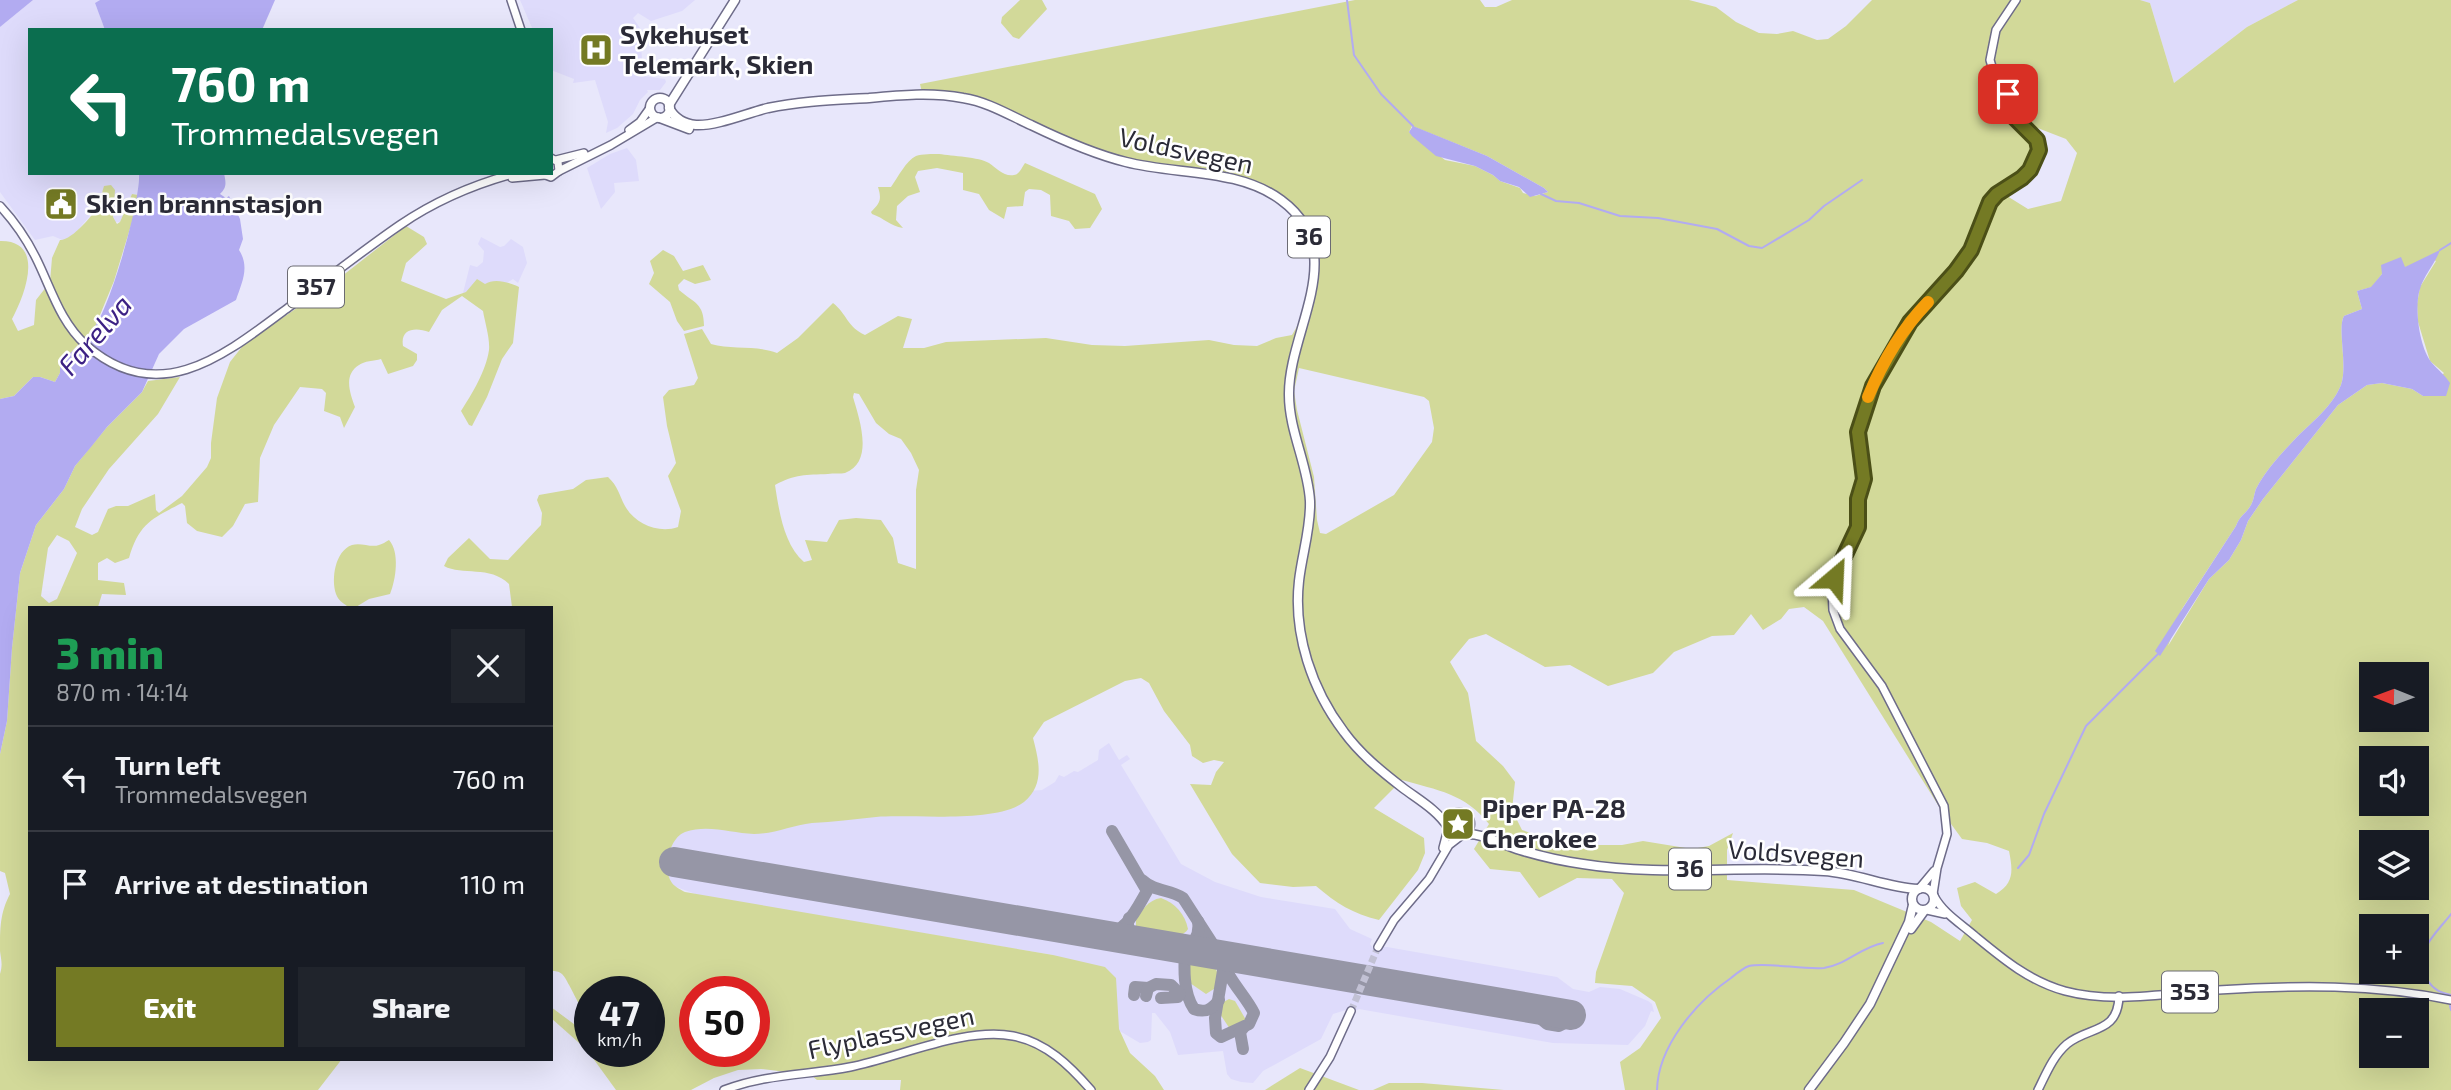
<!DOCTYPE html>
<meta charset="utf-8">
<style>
:root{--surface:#171b24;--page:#20242c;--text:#f1f3f6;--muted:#9ea1a6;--line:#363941;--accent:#747a24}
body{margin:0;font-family:"Exo 2",sans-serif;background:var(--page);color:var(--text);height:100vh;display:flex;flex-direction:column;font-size:26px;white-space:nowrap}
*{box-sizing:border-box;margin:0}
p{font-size:23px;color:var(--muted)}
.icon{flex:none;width:38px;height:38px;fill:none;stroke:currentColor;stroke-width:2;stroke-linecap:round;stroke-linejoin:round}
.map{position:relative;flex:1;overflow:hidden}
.details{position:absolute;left:28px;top:606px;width:525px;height:455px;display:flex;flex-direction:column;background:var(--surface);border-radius:0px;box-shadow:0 7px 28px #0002}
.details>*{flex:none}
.top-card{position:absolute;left:28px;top:28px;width:525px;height:147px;border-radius:0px;box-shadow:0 7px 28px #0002;background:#0b6e4f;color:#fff;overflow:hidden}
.needle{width:46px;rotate:271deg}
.fabs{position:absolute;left:2359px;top:662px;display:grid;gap:14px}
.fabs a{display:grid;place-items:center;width:70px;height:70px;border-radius:0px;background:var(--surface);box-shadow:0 7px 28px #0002;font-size:35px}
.speed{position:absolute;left:574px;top:976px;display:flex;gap:14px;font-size:35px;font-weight:700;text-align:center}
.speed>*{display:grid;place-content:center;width:91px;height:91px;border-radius:50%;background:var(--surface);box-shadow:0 7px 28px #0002;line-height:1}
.speed small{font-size:18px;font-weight:400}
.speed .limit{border:10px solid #d22;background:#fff;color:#111}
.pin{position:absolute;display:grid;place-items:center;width:60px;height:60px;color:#fff;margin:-30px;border-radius:14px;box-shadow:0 4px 10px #0006}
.me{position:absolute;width:77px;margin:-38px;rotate:26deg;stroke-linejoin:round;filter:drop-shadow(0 0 5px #0008)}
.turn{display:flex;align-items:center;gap:24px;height:147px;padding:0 28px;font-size:32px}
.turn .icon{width:91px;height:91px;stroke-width:2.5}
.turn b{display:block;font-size:49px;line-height:60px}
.round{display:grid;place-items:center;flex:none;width:74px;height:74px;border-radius:0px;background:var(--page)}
.overview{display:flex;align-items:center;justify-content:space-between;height:119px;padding:0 28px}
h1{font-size:42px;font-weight:800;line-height:52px;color:#1e9e55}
.button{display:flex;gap:14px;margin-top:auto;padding:14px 28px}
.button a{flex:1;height:80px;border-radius:0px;background:var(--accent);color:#fff;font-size:28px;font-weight:800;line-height:80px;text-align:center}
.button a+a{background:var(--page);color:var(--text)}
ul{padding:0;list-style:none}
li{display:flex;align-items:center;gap:21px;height:105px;padding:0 28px;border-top:2px solid var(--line)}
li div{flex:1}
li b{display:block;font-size:26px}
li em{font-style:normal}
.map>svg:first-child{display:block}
.built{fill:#dedbfb}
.green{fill:#d2d999;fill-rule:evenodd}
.water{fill:#b2abf1}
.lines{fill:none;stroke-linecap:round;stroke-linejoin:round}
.stream{stroke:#b2abf1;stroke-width:2}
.taxiway{stroke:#9696a6;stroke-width:12}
.runway{stroke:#9696a6;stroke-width:30}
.major-tunnel{stroke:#c2c1d4;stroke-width:7;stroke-dasharray:7 3.5;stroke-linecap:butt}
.major-casing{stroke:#6e6c89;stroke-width:10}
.highway-casing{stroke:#6e6c89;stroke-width:11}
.major{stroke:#fff;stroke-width:7}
.highway{stroke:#fff;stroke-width:8}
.route-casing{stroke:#4b4f17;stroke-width:18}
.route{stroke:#747a24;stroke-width:12}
.slow{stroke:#f59e0b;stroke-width:12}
.labels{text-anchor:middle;stroke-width:5;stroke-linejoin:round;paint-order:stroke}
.shield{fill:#fff;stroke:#6b6b73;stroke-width:2}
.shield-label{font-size:24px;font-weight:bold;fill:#2b2b37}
.poi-label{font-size:26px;font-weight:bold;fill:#2b2b37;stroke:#fff;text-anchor:start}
.street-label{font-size:26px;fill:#2b2b37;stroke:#fff}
.water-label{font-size:28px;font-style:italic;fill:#3c2184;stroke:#fff}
</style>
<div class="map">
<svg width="2451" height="1090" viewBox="0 0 2451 1090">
<rect width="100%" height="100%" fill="#e8e7fb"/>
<g class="built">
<path d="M33,0H100L95,3L105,30H30V173H139L138,195L132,194L120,222H114L113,218L114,200L101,193L98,206L72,237L65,241L53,236L35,240L0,192V27Z"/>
<path d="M520,0H695L682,11L651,21L638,13L633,18L640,28L643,76L665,79L666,82L660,90H647L648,92L640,100L633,114L617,128L606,133L608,122L595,80L573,83L574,79L551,70V30H533Z"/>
<path d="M2140,0H2298L2247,27L2174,83L2150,3Z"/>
<path d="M627,148L636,160L639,181L614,183L615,192L601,209L587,168L610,154Z"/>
<path d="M481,237L500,247L504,246L511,239L523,247L527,263L518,283L513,279L502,286L463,293L470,265L477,267L483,262L484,251L478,244Z"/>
<path d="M1109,743L1119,760L1127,755L1130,759L1121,765L1181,864L1215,882L1261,897L1335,909L1350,929L1372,939L1370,944L1373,948L1387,947L1557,977L1573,989L1589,992L1600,987L1620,989L1648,1001L1652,1004L1654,1012L1651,1011L1645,1026L1628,1045L1553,1043L1359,1009L1355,1011L1346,1010L1333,1014L1321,1039L1263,1071L1253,1083L1241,1082L1231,1079L1227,1074L1223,1051L1178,1055L1170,1032L1155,1013H1152L1151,1040L1148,1042L1140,1043L1106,1023L1053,955L701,896L668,884L654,849L674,822L828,806L1042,790L1055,782L1059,775L1064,777L1074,771L1078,772L1098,760L1099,750Z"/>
</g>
<g class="green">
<path d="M1020,0H1042L1047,9L1019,39L1013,37L1001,23L1002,17Z"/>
<path d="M1355,0H1480L1485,7H1496L1512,0H1689L1716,7L1736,22L1759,33L1777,34L1793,31L1817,40L1828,39L1846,26L1872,0H2140L2150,3L2174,83L2247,27L2298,0H2451V1090H1625L1620,1062L1640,1048L1661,1018L1655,1002L1632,986L1595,983L1596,972L1624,893L1612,879L1577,878L1539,898L1520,872L1490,869L1474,849L1489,824C1466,794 1437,790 1402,780L1374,808L1424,838L1425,853L1418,870L1379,920C1353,914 1336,903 1316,886L1293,887L1260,883L1232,854L1190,784L1211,785L1216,772L1224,762L1214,760L1203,763L1192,756L1190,745L1164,711L1149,683L1141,678L1125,681L1044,722L1033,738C1039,761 1045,785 1024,802C996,824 912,814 876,817C854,819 833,822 812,823C792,825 775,834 754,834C731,833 708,824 685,832C669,838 662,870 672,883C675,887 681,890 685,892L1053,955L1105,967L1116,978L1119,1029L1130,1053L1155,1076L1164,1090H900L901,1080H817L811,1075L761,1069L738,1070L714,1078L691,1090H616L587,1050L551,1018V1007L590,1036V1052H649V992H590V1024C583,1014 567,978 562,974C558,971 556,971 551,971V607H512L509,584C490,565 462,576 444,566L448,558L469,538L490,559L508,560L541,525L542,513L537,500L539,495L573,489L586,480L608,477C618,486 619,495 625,506C635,524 659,534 678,527L681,511L668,476L676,463L667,426L663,397L669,390L694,385L698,378L684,334L702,329L711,344C732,350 757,345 777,353L798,338L833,303C847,314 847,327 865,335L898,316L912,319L903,348H924L946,342L1046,338L1092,345L1125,346L1209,340L1234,345L1257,346L1276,338L1292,335C1306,314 1314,279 1310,254C1300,196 1242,183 1192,175C1176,173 1159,174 1144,168C1106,154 1068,139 1030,124C1008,115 984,104 960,100C948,98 935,98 923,97L920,84ZM1412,126L1487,156L1544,188L1548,192L1535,196L1523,193L1520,188L1500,181L1493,175L1475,166L1445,160L1409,132ZM2035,127L2066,139L2077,153L2061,201L2028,209L2007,196L2020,181L2040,150ZM2428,257L2436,261L2420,287L2417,304L2418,322L2430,361L2444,373L2423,396L2412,389L2382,383L2367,385L2338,405L2263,499L2248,521L2241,540L2229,560L2209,579L2168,646L2182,609L2236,526C2240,515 2246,514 2251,505C2254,500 2254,494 2256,489C2265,471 2282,453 2296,438C2312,422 2332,407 2341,385C2348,365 2337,329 2344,316L2362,309L2357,291L2372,287L2382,274L2405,268ZM1299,368L1424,397L1429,401L1434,428L1432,442L1394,495L1326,534L1320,533L1317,520L1314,477L1297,410L1294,391ZM854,393L859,394L876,423L889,434L901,439L911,453L919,470L916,490V569L898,563L893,538L881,520L856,518L839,520L827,542L805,540L812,560L804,562C784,545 779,511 775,485C795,474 806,475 828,474C833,473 841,474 845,473C875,462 859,418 853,397ZM1804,607L1823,621L1943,813L1962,839L1987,843L2009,851C2013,871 2014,883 1996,894L1975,882L1957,888L1961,906L1972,920L1960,941L1931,922L1854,890L1727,880V850L1733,833L1709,846L1692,849L1643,841L1622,845H1566L1522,830L1512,810L1515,782L1503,766L1476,741L1468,693L1450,662L1469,639L1486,634L1545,667L1570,665L1608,686L1653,673L1674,652L1712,636L1734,635L1751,614L1763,630L1781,619L1789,609ZM2371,674H2417V719H2371ZM2371,758H2417V803H2371ZM2371,842H2417V887H2371ZM2371,926H2417V971H2371ZM695,992H754V1052H695ZM2371,1010H2417V1055H2371Z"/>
<path d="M939,154C952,156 979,157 989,163C996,168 1004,177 1014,175C1020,174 1022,167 1025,163L1095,194L1102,209L1090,228L1075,229L1069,221L1051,216L1050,195L1041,190L1029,189L1025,192L1023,206L1007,207L1004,219L989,210L979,194L963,190V173L937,168L918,171L915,177L920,192L908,196L897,206L896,220L903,228C890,226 884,218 872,214L871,212C880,203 882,200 878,187H891C898,177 906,161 916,156C922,154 933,154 939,154Z"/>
<path d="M111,185L115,190L113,217L117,224L120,222L132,194L138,195L136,209L114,281L95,327L60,364V373L55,382L40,377H33L14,396L0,399V241C46,240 25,295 12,319L18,331L34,325L36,300L50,282L52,258L60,240C71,241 96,213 100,202C102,197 102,191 104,186Z"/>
<path d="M406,226L424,237L427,244L406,263L401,281L446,299L466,292L477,279L485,284C494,278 509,282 519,287L513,343L502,359L487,397L472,426L469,425L461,411C472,394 486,371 489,350C490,338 485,323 483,311L462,296L442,310L429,332C416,327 400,328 403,346L417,354V360L413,366L388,374L381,359C374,361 364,361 359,365C343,375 350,393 355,407L344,428L340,417L324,411L326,393L322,389L300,387L274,425L260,458L258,502L245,504L233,526L222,537L197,531L187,523L185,506L182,503C153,518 139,523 129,558L115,563L107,558L98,563V580L124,583L126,595L102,594L98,607H30V1059H342L318,1090H0V974C3,964 1,960 0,951C0,928 0,913 10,894L5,873L0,871V754L7,721L12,648L20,573L36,525L64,489L75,466L107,427L142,392L148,381L180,377L158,414L109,469L82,509L75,527L92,535L98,532L108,509L116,506H128L155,494L156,510L159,513L182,496L207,467L211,458V443L217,398L230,362L245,343L328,287ZM57,535L69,541L77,553L57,599L49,603L41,596L48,548Z"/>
<path d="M663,250L674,256L683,271L703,265L711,280L695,284L684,279L678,285L679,290C694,303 704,303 704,326L684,331L677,321L670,302L649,284L654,273L650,261Z"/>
<path d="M389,540C400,552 396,580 390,594L369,599L356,607L347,606C343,603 338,600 336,594C331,579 335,551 352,545C361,542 371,548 379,545C383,544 385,542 389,540Z"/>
<path d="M1161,898C1175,903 1185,914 1188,929C1180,943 1146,936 1136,926V920C1142,910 1148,900 1161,898Z"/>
<path d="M1190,963L1197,966H1215L1219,978L1217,987L1206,994L1190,983L1188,968Z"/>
<path d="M1229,999L1235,1001L1246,1020L1230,1029L1220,1014V1004Z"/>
<path d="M1300,1068L1359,1090H1265Z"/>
<path d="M1389,1083H1422L1504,1090H1373Z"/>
</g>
<g class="water">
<path d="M0,0H33L0,27Z"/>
<path d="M100,0H275L262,30H105L95,3Z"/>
<path d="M1413,126L1487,156L1544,188L1548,192L1530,197L1519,187L1500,181L1493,175L1475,166L1436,156L1412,136L1409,132Z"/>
<path d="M139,173H224C226,183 227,187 220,194L226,198L229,196L240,219L243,239L239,250C250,267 242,282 236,300L184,329L159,354L142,392L107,427L91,447L75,466L64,489L36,525L20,573L12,648L7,721L0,754V399L14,396L33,377H40L55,382L60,373V364C71,352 84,341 94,328C110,307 141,201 139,173Z"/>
<path d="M2440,250C2435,264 2424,275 2420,289C2414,306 2419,348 2432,363C2438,370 2445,375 2450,383L2446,396H2423L2412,389L2382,383L2367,385L2338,405L2263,499L2248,521L2241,540L2229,560L2209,579L2160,656L2155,651L2236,526C2240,515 2246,514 2251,505C2254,500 2254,494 2256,489C2265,471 2282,453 2296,438C2312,422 2332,407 2341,385C2348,365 2337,328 2344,316L2362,309L2357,291L2371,287L2382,274L2381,265L2401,257L2405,267Z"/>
</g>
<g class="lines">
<g class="stream">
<path d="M1347,0L1354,55L1381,94L1413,126"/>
<path d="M1541,194L1556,201L1579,203L1620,216L1658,218L1717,229L1749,246L1762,248L1809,220L1824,206L1862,180"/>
<path d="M2440,250L2451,243"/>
<path d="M2018,868L2029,855L2044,814L2086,726L2158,654"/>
<path d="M2451,995C2441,993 2434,990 2428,981C2410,954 2435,935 2451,914"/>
<path d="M2450,1006L2451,1010"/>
<path d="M1657,1090C1658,1046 1696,1002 1731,978C1736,974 1743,968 1749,966C1768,962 1803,970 1824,968C1846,965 1861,947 1883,943"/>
</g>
<g class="taxiway">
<path d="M697,866L684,872L679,870L678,865L684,859L709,863L717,870"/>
<path d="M1142,880C1155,892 1169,889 1183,898L1223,960C1227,979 1246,996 1254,1013L1249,1024L1221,1037L1216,1033L1215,1018L1224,965L1228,960L1235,958"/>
<path d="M1129,918C1125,931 1133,937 1144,942"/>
<path d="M1198,921C1200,934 1195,943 1185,949C1184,968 1183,993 1194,1009C1205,1013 1212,1010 1219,1000"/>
<path d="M1101,935C1125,935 1136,910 1147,891L1112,831"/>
<path d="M1134,995L1135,987L1148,988"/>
<path d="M1146,996L1148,988L1156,984L1171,985L1180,994L1178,997L1161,998"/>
<path d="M1527,1007L1547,1024L1559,1026L1563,1024L1566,1019L1562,1014"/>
<path d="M1243,1049L1240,1032L1244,1027"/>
</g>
<path class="runway" d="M674,862L1571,1015"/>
<path class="major-tunnel" d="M1351,1011L1378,947"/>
<defs>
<g id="major">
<path d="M511,0L521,30"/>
<path d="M629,130L640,122L650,108"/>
<path d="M556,160L584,153"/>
<path d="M559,171L611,145L658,117"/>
<path d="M543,174L551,177L559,171L558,162L551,158"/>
<path d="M512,178L545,175"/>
<path d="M0,206C14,221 27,240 36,258C51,288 60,322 86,345C160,410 227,353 289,307C326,280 362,251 400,225C435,201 475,184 516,173"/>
<path d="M1443,848L1448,829"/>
<path d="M1919,889L1934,871"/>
<path d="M1933,894L1937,868L1947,834L1944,806L1882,686L1840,629L1833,610L1832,590L1838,567L1858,527V499L1864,479L1858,439L1859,426L1877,376L1910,322L1971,250L1990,202L1997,194L2026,174L2039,150L2037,140L2014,117L2008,94L1993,70L1990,60L1996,30L2016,0"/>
<path d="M1934,896C1943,913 1960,923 1975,936C2003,959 2029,981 2065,991C2113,1004 2169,993 2218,990C2297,985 2373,984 2451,1000"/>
<path d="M1927,910L1945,914"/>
<path d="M1378,947L1394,920L1429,879L1449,845L1462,835"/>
<path d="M724,1090C765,1074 808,1075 850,1067C900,1057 964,1027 1013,1036C1046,1042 1070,1066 1091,1090"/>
<path d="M1309,1090L1330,1057L1351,1011"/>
<path d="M2038,1090C2046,1074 2053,1056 2067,1044C2089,1026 2118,1034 2119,996"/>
</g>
<g id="highway">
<circle cx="660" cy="108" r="10"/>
<path d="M669,105L735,0"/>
<path d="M669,108C675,119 684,124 696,125C717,126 747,113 768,108C801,101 835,100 869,98C900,95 932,92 963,98C988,102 1009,115 1031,125C1062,140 1093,154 1126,162C1176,175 1238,168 1281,200C1352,252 1288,330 1289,395C1289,431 1308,465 1310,501C1311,528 1302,554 1299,581C1293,634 1312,690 1344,732C1360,754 1381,771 1403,788C1419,800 1437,810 1448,827"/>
<path d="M660,118L689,129"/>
<circle cx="1459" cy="824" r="11"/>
<path d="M1464,834C1484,833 1501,844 1520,850C1540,856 1561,861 1583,864C1662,877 1744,865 1824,871C1857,873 1887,888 1918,889"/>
<circle cx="1923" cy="899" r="11"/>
<path d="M1911,929L1924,911"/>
<path d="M1809,1090L1844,1043L1870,1004L1909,922L1913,905"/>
</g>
</defs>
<use href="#major" class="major-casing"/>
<use href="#highway" class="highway-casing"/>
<use href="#major" class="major"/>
<use href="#highway" class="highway"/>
</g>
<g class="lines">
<defs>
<path id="route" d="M1834,578L1858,527V499L1864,479L1858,432L1873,386L1910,322L1956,271L1971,250L1990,202L1997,194L2022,178L2030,170L2039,150L2037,140L2014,117L2008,94"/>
</defs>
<use href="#route" class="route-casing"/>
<use href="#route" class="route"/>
<path class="slow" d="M1868,397C1882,363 1902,329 1928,302"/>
</g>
<defs>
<symbol id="hospital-square" viewBox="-11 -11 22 22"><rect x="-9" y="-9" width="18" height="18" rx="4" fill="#747a24" stroke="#fff"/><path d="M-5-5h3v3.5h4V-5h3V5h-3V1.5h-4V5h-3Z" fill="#fff"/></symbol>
<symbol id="civic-square" viewBox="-11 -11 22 22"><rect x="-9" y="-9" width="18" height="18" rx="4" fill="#747a24" stroke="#fff"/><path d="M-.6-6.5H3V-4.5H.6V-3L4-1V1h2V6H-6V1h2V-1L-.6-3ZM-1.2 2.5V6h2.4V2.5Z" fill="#fff"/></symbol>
<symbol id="sight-square" viewBox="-11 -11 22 22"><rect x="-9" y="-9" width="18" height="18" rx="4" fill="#747a24" stroke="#fff"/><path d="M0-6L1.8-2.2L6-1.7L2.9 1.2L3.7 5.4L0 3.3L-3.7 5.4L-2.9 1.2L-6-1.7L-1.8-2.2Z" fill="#fff"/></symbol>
</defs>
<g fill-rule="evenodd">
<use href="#hospital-square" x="577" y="31" width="38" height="38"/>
<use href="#civic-square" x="42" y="185" width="38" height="38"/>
<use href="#sight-square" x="1439" y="805" width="38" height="38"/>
</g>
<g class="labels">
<g class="shield">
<rect x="1288" y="216.5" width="42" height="41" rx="5"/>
<rect x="288" y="266.5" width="56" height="41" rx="5"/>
<rect x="1669" y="848.5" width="42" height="41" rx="5"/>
<rect x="2162" y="971.5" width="56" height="41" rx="5"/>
</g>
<g class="shield-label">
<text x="1309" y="245">36</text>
<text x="316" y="295">357</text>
<text x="1690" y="877">36</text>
<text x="2190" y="1000">353</text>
</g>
<g class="poi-label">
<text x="620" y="44">Sykehuset<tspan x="620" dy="30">Telemark, Skien</tspan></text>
<text x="86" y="213">Skien brannstasjon</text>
<text x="1482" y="818">Piper PA-28<tspan x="1482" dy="30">Cherokee</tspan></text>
</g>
<g class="street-label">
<text transform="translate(1186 151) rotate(12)" y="9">Voldsvegen</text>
<text transform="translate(1796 854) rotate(4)" y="9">Voldsvegen</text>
<text transform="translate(891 1033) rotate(-12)" y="9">Flyplassvegen</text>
</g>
<g class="water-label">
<text transform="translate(95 335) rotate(-49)" y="10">Farelva</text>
</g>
</g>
</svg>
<div class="fabs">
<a><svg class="needle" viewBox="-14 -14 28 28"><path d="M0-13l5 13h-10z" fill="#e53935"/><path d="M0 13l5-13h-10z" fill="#9ea1a6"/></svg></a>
<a><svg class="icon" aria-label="sound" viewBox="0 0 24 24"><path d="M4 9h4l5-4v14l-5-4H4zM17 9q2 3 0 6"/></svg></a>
<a><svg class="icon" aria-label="layers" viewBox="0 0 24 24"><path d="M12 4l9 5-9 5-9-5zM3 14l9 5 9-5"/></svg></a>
<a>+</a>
<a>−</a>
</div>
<div class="speed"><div>47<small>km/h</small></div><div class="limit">50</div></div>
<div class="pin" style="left:2008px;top:94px;background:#d93025"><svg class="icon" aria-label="arrive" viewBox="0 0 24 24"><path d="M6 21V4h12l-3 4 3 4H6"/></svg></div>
<svg class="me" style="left:1834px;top:578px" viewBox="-20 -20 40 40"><path d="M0-17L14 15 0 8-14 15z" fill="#747a24" stroke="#fff" stroke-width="4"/></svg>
<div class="top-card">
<div class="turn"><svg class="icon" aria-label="left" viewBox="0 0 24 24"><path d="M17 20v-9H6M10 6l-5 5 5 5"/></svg><div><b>760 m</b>Trommedalsvegen</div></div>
</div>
<section class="details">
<div class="overview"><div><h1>3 min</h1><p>870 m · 14:14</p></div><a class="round"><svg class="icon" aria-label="close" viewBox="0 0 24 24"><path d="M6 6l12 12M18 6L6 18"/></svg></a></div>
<ul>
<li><svg class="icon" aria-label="left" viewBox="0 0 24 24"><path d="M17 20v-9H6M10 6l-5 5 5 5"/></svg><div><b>Turn left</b><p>Trommedalsvegen</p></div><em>760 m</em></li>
<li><svg class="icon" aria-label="arrive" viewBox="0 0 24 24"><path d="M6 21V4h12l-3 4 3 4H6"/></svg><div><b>Arrive at destination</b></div><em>110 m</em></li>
</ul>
<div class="button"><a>Exit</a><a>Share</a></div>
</section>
</div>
